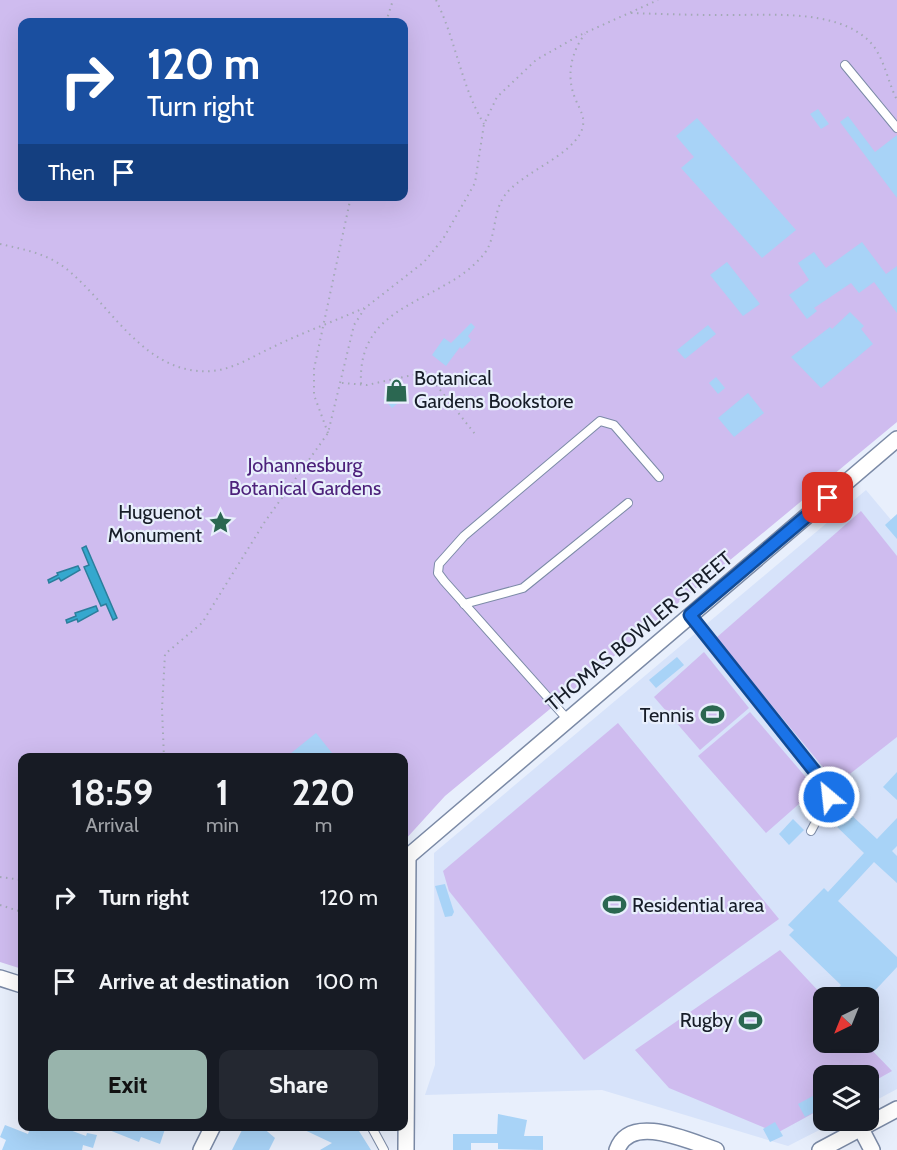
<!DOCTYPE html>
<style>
:root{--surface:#171b24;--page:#242831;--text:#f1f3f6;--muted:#9ea1a6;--accent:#98b4ac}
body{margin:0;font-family:Cabin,sans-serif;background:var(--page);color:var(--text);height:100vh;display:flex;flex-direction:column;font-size:22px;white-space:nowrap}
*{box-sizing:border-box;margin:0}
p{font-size:20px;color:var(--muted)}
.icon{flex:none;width:33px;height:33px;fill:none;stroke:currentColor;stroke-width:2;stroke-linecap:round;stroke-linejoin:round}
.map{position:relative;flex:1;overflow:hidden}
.sheet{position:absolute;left:18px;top:753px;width:390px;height:378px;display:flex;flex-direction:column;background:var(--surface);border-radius:12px;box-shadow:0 6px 24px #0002}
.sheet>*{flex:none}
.banner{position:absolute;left:18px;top:18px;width:390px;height:183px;border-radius:12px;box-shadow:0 6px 24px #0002;background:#1a4fa0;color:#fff;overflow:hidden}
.needle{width:39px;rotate:223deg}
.controls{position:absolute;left:813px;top:987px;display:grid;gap:12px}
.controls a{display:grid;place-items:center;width:66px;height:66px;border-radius:12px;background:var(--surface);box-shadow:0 6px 24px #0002;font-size:30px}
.pin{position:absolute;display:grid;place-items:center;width:51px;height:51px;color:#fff;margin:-26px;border-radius:12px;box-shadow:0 3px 9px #0006}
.me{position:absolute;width:66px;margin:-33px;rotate:332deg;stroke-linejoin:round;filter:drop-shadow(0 0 4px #0008)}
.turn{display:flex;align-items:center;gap:21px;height:126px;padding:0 30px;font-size:27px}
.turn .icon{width:78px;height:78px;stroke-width:2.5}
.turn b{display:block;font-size:42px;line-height:51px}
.then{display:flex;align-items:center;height:57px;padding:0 30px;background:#0003;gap:12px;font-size:22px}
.eta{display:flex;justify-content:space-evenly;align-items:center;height:102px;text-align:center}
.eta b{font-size:36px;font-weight:800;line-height:42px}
.cta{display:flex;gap:12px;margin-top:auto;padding:12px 30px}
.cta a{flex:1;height:69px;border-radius:12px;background:var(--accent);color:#111;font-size:24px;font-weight:800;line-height:69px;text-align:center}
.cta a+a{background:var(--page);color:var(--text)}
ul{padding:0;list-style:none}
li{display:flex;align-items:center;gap:18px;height:84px;padding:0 30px}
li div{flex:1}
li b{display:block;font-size:22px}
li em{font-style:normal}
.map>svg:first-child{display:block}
.built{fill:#d7e3fa;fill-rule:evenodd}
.green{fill:#cfbcef;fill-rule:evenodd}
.water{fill:#35a8ce;stroke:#2c7e9c;stroke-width:1.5}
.building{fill:#a8d3f7}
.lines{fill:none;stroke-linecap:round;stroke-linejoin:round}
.service-casing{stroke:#7b8aa6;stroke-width:10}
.minor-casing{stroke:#7b8aa6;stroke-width:18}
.path{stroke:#a3a9b6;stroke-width:2;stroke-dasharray:1.5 4.5;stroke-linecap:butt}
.service{stroke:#fff;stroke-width:8}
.minor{stroke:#fff;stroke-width:15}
.route-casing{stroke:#114b97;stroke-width:15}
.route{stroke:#1a73e8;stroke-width:10}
.labels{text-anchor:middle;stroke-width:4.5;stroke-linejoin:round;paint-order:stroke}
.poi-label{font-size:20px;fill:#171d28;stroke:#e8effc;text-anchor:end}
.park-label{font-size:20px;fill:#4d227b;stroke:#e8effc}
.street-label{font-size:20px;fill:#171d28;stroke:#e8effc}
</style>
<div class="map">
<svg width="897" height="1150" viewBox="0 0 897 1150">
<rect width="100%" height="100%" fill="#e8effc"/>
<path class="built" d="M866,490L897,527V1089L869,1104L868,1076H824V1120L837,1121L788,1146L602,1090L425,1095L435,1065L434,853ZM824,998H868V1042H824Z"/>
<g class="green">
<path d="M0,0H897V422L445,796L404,841V758H22V969L0,962ZM22,22H404V196H22Z"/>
<path d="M861,511L897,556V737L837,784L716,638Z"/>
<path d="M704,652L749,708L700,750L654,697Z"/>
<path d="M750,712L816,789L766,833L698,756Z"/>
<path d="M618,723L779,919L584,1060L449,891L443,871Z"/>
<path d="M780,950L824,997V1042L865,1043L892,1071L869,1084L868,1076H824L823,1108L777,1133L669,1088L635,1050Z"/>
</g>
<g class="water">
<path d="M86,546L117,618L113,620L106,604L101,606L84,567L89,565L82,548Z"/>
<path d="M78,566L80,570L61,581L59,578L49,583L48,580L58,575L57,573Z"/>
<path d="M96,606L98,611L78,622L77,619L67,623L66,620L76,616L75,613Z"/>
</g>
<g class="building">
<path d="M818,109L829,124L821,129L810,114Z"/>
<path d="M848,116L875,152L897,135V198L840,122Z"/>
<path d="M697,118L796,230L762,258L681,168L694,157L676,136Z"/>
<path d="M862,242L886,274L897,266V313L874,282L859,293L851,283L814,308L817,311L807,319L789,295L809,280L798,263L814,252L826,268Z"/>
<path d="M727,262L760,304L743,316L710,275Z"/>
<path d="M850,312L864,326L861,329L873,344L821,388L791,357L830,327L832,329Z"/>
<path d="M471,323L475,327L468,336L471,340L462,349L460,347L446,366L432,355L444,338L451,343Z"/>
<path d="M708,325L716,334L685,359L677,350Z"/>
<path d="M716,377L725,388L718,394L709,383Z"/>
<path d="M399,385L408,395L392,408L383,398Z"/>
<path d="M748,393L764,413L734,437L718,418Z"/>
<path d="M897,514V539L885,525Z"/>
<path d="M677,657L684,665L656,688L649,680Z"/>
<path d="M316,733L336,758H285Z"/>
<path d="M897,772V800L883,787Z"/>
<path d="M847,811L877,839L897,818V846L892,851L897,856V883L874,862L838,901L897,957V967L868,998H841L835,992L841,985L789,935L794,930L788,925L824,888L828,892L864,853L834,824Z"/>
<path d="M793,819L804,830L789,845L779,834Z"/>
<path d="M445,884L454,912L452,916L445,917L435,886Z"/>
<path d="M824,1090V1107L805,1117L798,1104Z"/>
<path d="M498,1114L527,1120L524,1136H543V1150L498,1149V1143H471V1150H453V1134H497Z"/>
<path d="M775,1122L783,1136L770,1142L763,1129Z"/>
<path d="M5,1125L28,1134L31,1126H59L86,1136L87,1133L97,1135L93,1148L83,1145L82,1150H2L6,1140L0,1137Z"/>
<path d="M99,1126H166L160,1144L141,1137L139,1142Z"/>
<path d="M244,1126H261L275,1138L269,1150H232Z"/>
<path d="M296,1126H350L359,1131L371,1150H320L332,1143Z"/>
</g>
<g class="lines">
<defs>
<g id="service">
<path d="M845,65L897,128"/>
<path d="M464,604L523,588L628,503"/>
<path d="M690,615L828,788L829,797L811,831"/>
<path d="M568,720L444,581L438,573L439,564L464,536L600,421L614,425L659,477"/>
<path d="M371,1126L384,1150"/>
</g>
<g id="minor">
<path d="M404,860L897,439"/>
<path d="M0,978L22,985"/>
<path d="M860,1127L872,1150"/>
<path d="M201,1150L213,1126"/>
<path d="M406,1150L408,856"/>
<path d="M617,1150C630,1112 691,1142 716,1150"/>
<path d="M820,1150L897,1109"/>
</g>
</defs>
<use href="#service" class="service-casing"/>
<use href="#minor" class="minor-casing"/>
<g class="path">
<path d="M436,0C456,40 461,86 484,124"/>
<path d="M631,13C660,14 689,15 719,15C763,16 836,7 870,42C884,56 888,83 897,100"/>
<path d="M386,22L393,0"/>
<path d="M0,244C22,249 45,253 64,267C111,303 143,376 212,371C235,369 255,355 275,346C304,332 335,321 364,308"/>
<path d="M342,383L367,385L426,372L475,434"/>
<path d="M361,384C357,300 443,305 484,254C497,238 492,212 505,195C523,172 569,157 581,132C587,118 580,111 575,98C566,76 571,52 585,34"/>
<path d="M328,433L314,395V369L351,196"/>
<path d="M164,758L162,709L165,654L202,623L264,523L328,433L354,325L365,308L424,262L443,239L475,183L484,124L497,97L536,60L578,36L658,0"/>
<path d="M0,877L22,880"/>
<path d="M0,905L22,912"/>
</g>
<use href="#service" class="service"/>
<use href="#minor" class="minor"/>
</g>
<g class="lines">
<defs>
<path id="route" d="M828,498L690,615L828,788L829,797"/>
</defs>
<use href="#route" class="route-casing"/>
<use href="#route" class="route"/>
</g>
<defs>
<symbol id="shop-bare" viewBox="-9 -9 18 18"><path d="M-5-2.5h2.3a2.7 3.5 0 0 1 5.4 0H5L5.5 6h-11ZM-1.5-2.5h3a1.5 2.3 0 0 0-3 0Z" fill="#2b6751" stroke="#e8effc" stroke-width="2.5" paint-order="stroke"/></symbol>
<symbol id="sight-bare" viewBox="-9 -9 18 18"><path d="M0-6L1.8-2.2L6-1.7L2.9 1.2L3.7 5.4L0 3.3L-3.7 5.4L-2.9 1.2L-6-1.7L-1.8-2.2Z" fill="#2b6751" stroke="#e8effc" stroke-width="2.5" paint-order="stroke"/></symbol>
<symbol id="stadium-bare" viewBox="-9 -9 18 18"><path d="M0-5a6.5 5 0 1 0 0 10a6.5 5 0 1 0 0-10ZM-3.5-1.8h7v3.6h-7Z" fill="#2b6751" stroke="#e8effc" stroke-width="2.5" paint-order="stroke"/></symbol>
</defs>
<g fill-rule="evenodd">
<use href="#shop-bare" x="380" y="374" width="33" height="33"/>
<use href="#sight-bare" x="204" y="506" width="33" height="33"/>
<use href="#stadium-bare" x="696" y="698" width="33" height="33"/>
<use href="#stadium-bare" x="598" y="888" width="33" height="33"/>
<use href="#stadium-bare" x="734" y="1004" width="33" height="33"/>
</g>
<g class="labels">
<g class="poi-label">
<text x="414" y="385" text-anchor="start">Botanical<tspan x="414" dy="23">Gardens Bookstore</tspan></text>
<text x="202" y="519">Huguenot<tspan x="202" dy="23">Monument</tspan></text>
<text x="694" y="722">Tennis</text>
<text x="632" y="912" text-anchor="start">Residential area</text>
<text x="733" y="1027">Rugby</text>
</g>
<g class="park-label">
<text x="305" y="472">Johannesburg<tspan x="305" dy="23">Botanical Gardens</tspan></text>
</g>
<g class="street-label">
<text transform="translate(639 631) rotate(-40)" y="7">THOMAS BOWLER STREET</text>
</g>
</g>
</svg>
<div class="controls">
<a><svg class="needle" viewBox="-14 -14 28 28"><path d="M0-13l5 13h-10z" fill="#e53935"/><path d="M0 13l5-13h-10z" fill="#9ea1a6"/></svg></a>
<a><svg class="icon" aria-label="layers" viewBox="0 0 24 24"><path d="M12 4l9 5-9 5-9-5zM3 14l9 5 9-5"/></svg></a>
</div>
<div class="pin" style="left:828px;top:498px;background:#d93025"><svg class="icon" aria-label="arrive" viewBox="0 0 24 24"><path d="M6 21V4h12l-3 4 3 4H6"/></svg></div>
<svg class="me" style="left:829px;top:797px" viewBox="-20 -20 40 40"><circle r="17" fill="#1a73e8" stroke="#fff" stroke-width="3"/><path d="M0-11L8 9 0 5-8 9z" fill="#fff"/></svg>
<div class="banner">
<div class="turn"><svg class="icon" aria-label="right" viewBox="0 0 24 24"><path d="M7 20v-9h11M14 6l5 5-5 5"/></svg><div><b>120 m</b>Turn right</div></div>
<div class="then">Then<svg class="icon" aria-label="arrive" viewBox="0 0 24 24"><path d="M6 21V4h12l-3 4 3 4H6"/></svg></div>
</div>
<section class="sheet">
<div class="eta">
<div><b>18:59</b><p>Arrival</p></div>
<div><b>1</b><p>min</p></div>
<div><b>220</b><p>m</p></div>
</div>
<ul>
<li><svg class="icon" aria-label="right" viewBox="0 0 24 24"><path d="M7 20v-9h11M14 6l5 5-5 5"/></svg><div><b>Turn right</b></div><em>120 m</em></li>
<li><svg class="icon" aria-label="arrive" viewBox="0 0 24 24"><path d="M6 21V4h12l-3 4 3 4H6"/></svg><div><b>Arrive at destination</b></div><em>100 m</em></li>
</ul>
<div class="cta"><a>Exit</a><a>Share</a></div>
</section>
</div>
